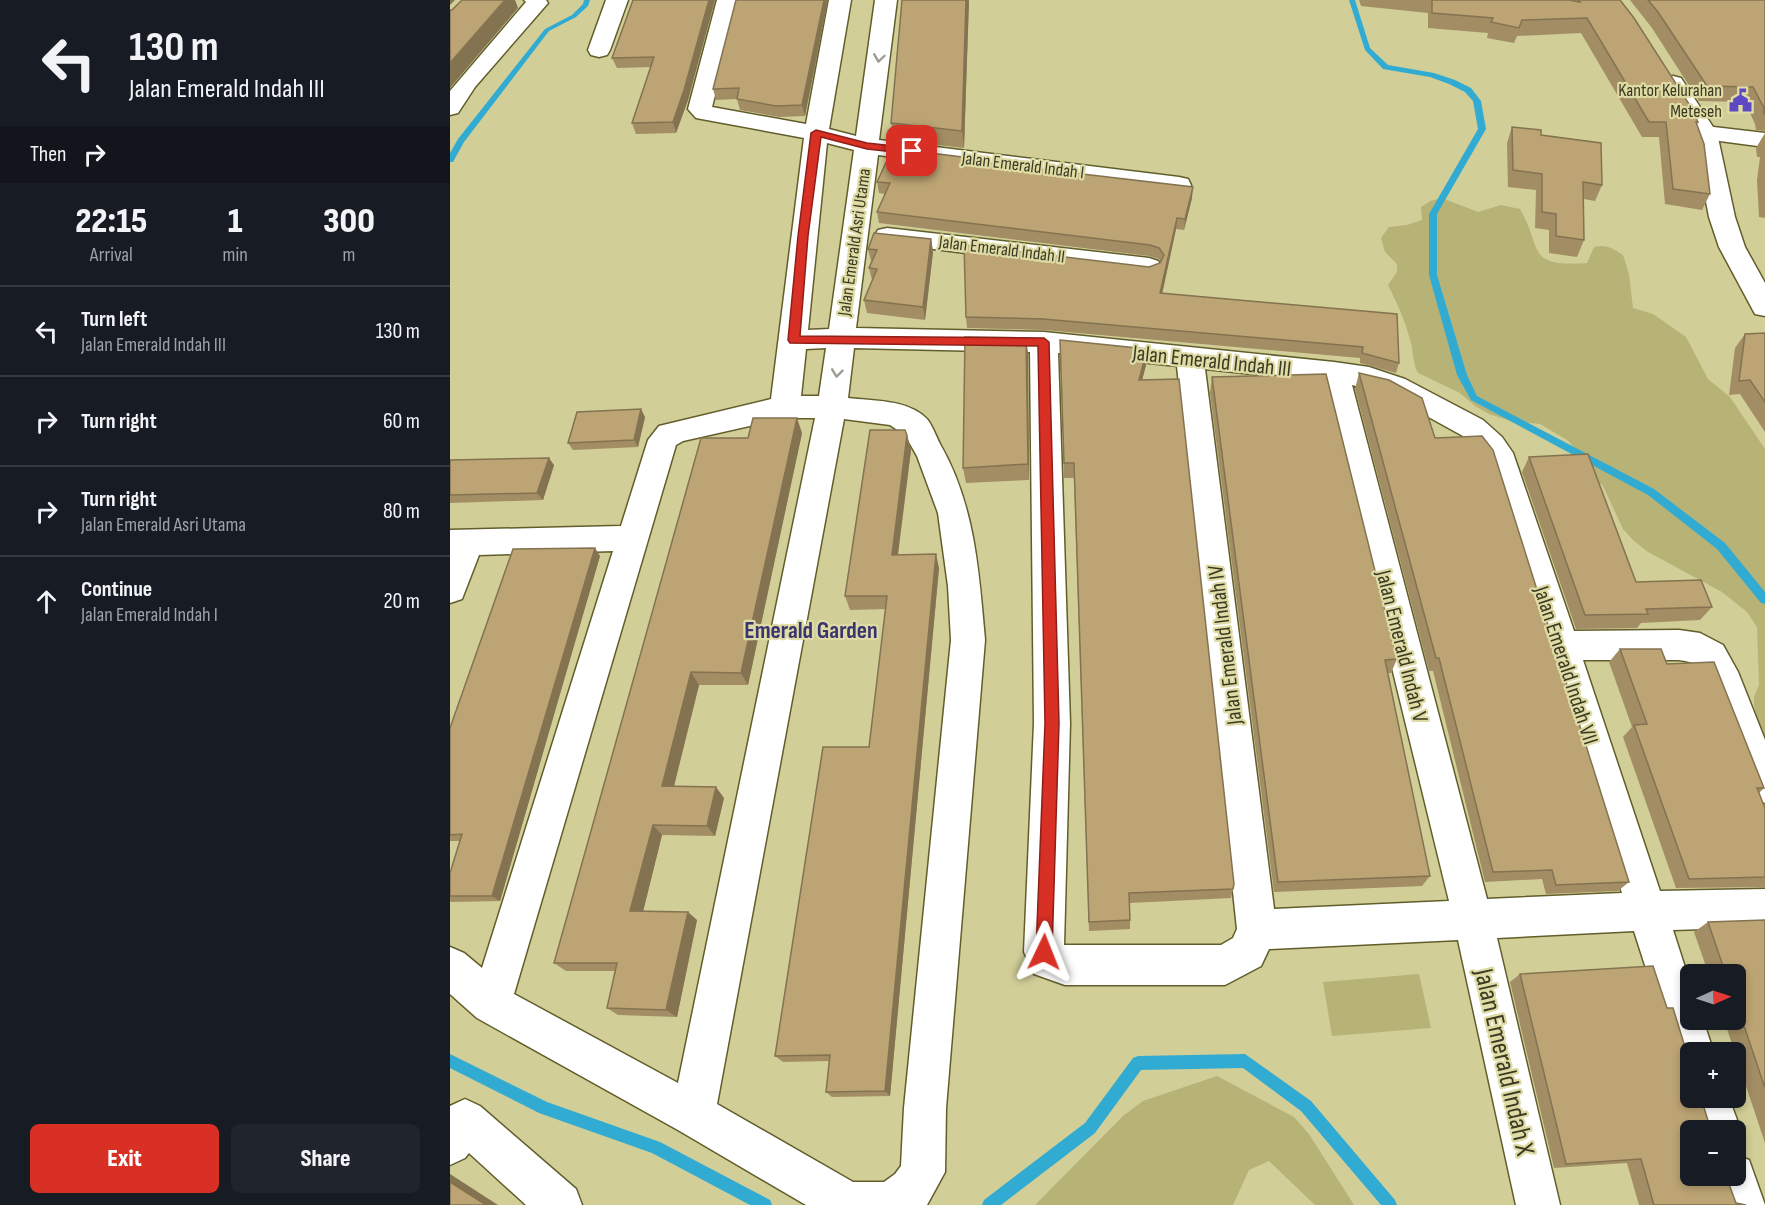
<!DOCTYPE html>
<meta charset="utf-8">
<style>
:root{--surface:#171b24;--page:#20242c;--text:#f1f3f6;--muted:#9ea1a6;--line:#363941;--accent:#d93025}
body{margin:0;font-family:"Sofia Sans Condensed",sans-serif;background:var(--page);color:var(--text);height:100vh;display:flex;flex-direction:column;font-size:22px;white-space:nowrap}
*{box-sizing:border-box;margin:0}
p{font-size:20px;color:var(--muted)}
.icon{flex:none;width:33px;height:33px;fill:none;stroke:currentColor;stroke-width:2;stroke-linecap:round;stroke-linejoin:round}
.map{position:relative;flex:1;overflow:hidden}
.drawer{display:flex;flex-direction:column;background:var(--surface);width:450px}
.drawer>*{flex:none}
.top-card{background:#171b24;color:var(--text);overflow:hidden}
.needle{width:39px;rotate:87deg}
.tools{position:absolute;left:1230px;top:964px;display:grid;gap:12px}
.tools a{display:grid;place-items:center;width:66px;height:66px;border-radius:9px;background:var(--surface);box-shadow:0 3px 9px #0003;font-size:30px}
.pin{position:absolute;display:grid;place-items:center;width:51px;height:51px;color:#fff;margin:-26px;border-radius:12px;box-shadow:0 3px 9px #0006}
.me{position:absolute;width:66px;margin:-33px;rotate:2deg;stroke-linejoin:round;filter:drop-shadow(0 0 4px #0008)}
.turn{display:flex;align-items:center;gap:21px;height:126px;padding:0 30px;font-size:27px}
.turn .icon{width:78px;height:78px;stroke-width:2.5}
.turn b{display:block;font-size:42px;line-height:51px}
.then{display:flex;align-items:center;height:57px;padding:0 30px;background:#0003;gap:12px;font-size:22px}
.eta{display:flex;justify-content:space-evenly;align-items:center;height:102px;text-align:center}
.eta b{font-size:36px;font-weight:800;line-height:42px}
.primary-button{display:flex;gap:12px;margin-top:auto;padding:12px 30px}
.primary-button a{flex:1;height:69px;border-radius:9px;background:var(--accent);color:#fff;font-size:24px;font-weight:800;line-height:69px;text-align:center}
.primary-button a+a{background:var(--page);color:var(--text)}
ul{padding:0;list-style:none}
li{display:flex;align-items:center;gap:18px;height:90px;padding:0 30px;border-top:2px solid var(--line)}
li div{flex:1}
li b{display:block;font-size:22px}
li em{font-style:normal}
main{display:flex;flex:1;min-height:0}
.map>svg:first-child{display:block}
.green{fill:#b7b377}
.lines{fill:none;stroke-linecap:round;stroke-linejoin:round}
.stream{fill:#31abd2;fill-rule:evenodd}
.minor-casing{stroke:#625e2b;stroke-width:3}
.primary-casing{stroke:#625e2b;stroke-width:3}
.minor{fill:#fff;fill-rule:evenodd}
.primary{fill:#fff;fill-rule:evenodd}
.wall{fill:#a28d64}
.shaded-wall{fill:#847351}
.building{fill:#bca474;stroke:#847351;stroke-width:1.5}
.oneway{stroke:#9d9c92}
.route{fill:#d93025;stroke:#8d1f18;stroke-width:1.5}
.labels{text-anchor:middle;stroke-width:4.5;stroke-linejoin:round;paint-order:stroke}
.far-poi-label{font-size:18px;fill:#3b3a24;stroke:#dedba4;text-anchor:end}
.far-street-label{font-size:18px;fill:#3b3a24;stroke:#dedba4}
.street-label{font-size:22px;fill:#3b3a24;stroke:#dedba4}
.neighbourhood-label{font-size:24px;font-weight:bold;fill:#3a3470;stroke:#dedba4}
.near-street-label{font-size:27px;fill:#3b3a24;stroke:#dedba4}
</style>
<main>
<section class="drawer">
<div class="top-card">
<div class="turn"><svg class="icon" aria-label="left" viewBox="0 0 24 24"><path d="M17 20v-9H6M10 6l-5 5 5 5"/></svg><div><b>130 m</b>Jalan Emerald Indah III</div></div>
<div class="then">Then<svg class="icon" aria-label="right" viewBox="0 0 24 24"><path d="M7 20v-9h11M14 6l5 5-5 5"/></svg></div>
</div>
<div class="eta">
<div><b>22:15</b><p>Arrival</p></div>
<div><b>1</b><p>min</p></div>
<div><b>300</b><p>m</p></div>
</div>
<ul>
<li><svg class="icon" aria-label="left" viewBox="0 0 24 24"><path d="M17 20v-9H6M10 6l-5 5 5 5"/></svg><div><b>Turn left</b><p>Jalan Emerald Indah III</p></div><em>130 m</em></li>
<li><svg class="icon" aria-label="right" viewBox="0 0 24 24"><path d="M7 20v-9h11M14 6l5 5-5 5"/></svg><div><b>Turn right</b></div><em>60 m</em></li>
<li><svg class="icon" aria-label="right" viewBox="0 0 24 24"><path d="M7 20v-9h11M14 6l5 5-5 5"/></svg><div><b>Turn right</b><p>Jalan Emerald Asri Utama</p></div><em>80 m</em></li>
<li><svg class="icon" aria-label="ahead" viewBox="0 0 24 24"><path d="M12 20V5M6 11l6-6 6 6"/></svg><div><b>Continue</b><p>Jalan Emerald Indah I</p></div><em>20 m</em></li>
</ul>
<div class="primary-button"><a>Exit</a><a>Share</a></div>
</section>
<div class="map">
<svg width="1315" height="1205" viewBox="0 0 1315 1205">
<rect width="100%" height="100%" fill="#d1ce98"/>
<g class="green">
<path d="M992,198L1028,212L1051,205L1070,209C1094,250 1074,267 1137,263L1144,247C1156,244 1162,248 1173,255L1179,274L1183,308L1203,314L1236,337L1258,379L1280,397L1315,449V745L1309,731L1304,705V697L1309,685L1307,627L1297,612L1272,592L1198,552L1184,541L1173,529L1153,486L1133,468L1127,450L1117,440L1090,424L1061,421L1039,414L1025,406L1010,393L968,373C962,362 964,351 960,340C955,320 947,303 938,285L947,272V264L935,252L931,238L939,227L957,225L972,220L971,207L980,201Z"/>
<path d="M969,974L981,1028L882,1036L873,982Z"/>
<path d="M767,1076L844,1117L859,1134L904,1205H865L819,1161L799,1170L783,1205H585L673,1116L693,1101Z"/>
</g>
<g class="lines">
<g class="stream">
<path d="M134,0H140L138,6L126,17L99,31L14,142L3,162H0V153L8,139L95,29L122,15L133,4Z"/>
<path d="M899,0H905L920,48L938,65L984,73L1005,80L1021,88L1031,101L1036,129L987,214V275L1017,375L1027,396L1204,489L1275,543L1315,592V604L1311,603L1267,549L1198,495L1021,400L1007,375L979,275V214L1028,129L1023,101L1015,92L999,84L980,77L933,69L915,50Z"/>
<path d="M0,1054L97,1102L210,1142L320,1200L322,1205H300L202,1153L89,1113L0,1068Z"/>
<path d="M795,1054L861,1101L945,1200L947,1205H931L851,1111L793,1068L691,1070L645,1133L551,1205H532L534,1200L635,1123L683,1058L688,1056Z"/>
</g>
<defs>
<g id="minor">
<path d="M74,0H96L98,3L25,87L8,113L0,115V91L76,2Z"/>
<path d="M156,0H178L160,50L157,55L149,57L141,55L138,50Z"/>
<path d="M267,0H289L262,107L356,124L379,0H401L379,129L406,136L425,0H447L429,140L729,177L738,179L741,185L738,191L729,193L428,155L406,328L594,332L884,362L919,367L955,379L1033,420L1052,437L1063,453L1124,631L1229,630L1250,633L1273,645L1288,672L1315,740V803L1302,798L1256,677C1248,664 1244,662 1229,660H1133L1210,891L1315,889V927L1223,930L1240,983V1020H1253L1264,1053H1240V1073L1228,1068L1184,931L1047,938L1110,1205H1066L1008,940L819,949L811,966L775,985H615L584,974L574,952L584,723L580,352L404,348L398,398C422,401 458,399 477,419C482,425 486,436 490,444C525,505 529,572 535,640L496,1108L495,1172L477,1205H356L228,1130L27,1018L0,994V947L14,953L32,968L163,551L29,555L12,599L0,603V530L171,526L198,440L209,426L321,399L354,138L246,118L238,109ZM377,143L404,150L379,329L358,330ZM376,348L369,396H351L356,349ZM608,353L727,366L787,929L783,938L771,945H614L620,723ZM755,369L872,381L999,901L824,909ZM902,385L935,393L1013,436L1030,453L1038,464L1172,893L1037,899ZM335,418H365L228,1083L64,994L226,445L233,441ZM394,419L440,425L455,435L467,456L488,513L498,586L501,640L454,1108L451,1166L445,1174L434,1182H403L267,1104Z"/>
<path d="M1255,126L1315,133V147L1247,138L1243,133L1247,128Z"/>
<path d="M437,228L699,258L708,261L712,267L708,273L699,276L428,242L424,236L428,230Z"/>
<path d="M1240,1089V1098H1279L1291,1131L1286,1144V1131H1247L1237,1098Z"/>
<path d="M15,1099L30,1106L126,1189L132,1205H76L19,1153L15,1158L0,1165V1106Z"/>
<path d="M1286,1155L1299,1160L1315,1205H1271L1261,1176H1286Z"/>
</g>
<path id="primary" d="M1223,76L1231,78L1267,133L1285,217L1295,247L1315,283V316L1305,314L1269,247L1259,217L1243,133L1212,83L1215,78Z"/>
</defs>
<use href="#minor" class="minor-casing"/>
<use href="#primary" class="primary-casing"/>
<use href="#minor" class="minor"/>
<use href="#primary" class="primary"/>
</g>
<g class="wall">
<path d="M183,0H265L238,100L226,133L186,134L182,123L201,67L167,68L162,58Z"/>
<path d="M378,0L355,116L329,117L290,110L287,99L266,100L263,89Z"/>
<path d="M519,0L514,148L444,140L441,123Z"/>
<path d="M909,0H1170L1248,122L1247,125L1260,194L1252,210L1215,204L1209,137H1192L1131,33L1067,36L1064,43L1037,38L1038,33L978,28V13L911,6Z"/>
<path d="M1180,0H1315V131L1306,130L1305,124L1295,102L1249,101L1202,28Z"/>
<path d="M1062,127L1091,135L1152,185L1145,201L1134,199V240L1127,257L1099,253V230L1085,228L1086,190L1058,187L1057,143Z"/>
<path d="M1315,133V218L1309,217L1307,180L1310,157H1307L1306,148Z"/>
<path d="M512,160L742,198L734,230L726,229L712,293L947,314L949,363L946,373L910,363V358L594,330L517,328L516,317L699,267L710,263L711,262L709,259L699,256L429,223L427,212L435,194L429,193L427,182Z"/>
<path d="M481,239L483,252L475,320L417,313L414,300L422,280L419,268L422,262L421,261L418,249Z"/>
<path d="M1315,333V432L1290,394L1279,395L1285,348L1295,334Z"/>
<path d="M576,338L578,354L579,480L516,483L513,468Z"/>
<path d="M610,340L697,349L696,365L692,380L783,889L781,898L680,903V929L639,931L624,478H614Z"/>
<path d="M909,373L1179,882L1168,891L1096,894L1092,879L1035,882L983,671H979L905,389Z"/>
<path d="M762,377L947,659L941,673H937L980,876L972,886L824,892L760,393Z"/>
<path d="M195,417L188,447L123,450L118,443Z"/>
<path d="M352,433L298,685H249L224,787L274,798L265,836L212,835L193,911L247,920L227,1017L168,1015L157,1008L166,971H116L104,963L298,438Z"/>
<path d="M457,435L461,450L448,555L489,568L440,1096L382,1097L376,1092L379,1061L333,1062L325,1056L419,747L436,609L400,610L395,596Z"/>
<path d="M1079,457L1186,582L1262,607L1250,620L1191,623L1187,628L1126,629L1072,472Z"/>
<path d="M0,460L104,465L93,500L0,503Z"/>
<path d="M150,556L50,901L1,902L0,901V873L10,841H0V728Z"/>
<path d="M1170,649L1217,664L1314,788L1309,793L1315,808V887L1226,888L1173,737L1182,727L1159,662Z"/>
<path d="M1315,920V1143L1274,1020H1286V975H1259L1244,932L1258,922Z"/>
<path d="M1070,974L1217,1008L1260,1127L1240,1131L1286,1203L1296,1205H1189L1177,1163L1104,1168L1060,982Z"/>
</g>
<g class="shaded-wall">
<path d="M0,0H5L0,5Z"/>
<path d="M55,0H65L68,8L0,88V63Z"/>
<path d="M259,0H265L238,100L226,133L223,122Z"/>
<path d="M374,0H378L355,116L352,105Z"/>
<path d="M516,0H519L514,148L512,131Z"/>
<path d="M743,187L742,198L734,230L735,219Z"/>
<path d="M727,218L726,229L710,304V293Z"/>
<path d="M481,239L483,252L475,320L473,307Z"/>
<path d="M576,338L578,354L579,480L578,464Z"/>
<path d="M697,349L696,365L688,396L689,380Z"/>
<path d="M191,409L195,417L188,447L184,440Z"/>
<path d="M347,418L352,433L298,685L291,673Z"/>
<path d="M457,435L461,450L446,568L442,555Z"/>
<path d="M99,458L104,465L93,500L87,493Z"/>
<path d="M145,548L150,556L50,901L42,896Z"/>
<path d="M486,554L489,568L440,1096L435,1091Z"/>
<path d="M241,672L249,685L221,797L212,786Z"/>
<path d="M266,787L274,798L265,836L257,826Z"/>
<path d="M203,825L212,835L191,920L180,911Z"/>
<path d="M238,912L247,920L227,1017L216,1010Z"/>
<path d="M0,1174L48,1205H36L0,1182Z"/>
</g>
<g class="building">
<path d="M12,0H55L0,63V10H2Z"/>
<path d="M183,0H259L234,90L223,122L182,123L204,57L162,58Z"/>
<path d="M286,0H374L352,105L326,106L287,99L289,88L263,89Z"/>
<path d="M452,0H516L512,131L441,123Z"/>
<path d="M982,0H1119L1130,2L1128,0H1170L1184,18L1241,107L1248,122H1246L1254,144L1260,194L1223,189L1216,122H1199L1137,18L1072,20L1069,28L1041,22L1043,18L982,13Z"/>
<path d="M1198,0H1315V114H1314V108L1303,87L1257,86L1208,12Z"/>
<path d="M1062,127L1091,130V135L1151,143L1152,185L1133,182L1134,240L1106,236V214L1092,212V174L1063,170Z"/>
<path d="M440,148L512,157V160L743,187L735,219L727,218L710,293L947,314L949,363L912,353L913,347L593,319L516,317L514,245L699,267L710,263L714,255L709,248L700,245L427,212L440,183L427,182L439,156Z"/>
<path d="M424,233L481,239L473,307L414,300L427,269L419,268L427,250L418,249Z"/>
<path d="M1315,333V402L1300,380L1289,381L1295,334Z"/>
<path d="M515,337L576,338L578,464L513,468Z"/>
<path d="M610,340L697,349L689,380L729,379L784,884L783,889L679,893L680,920L639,922L624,463H614Z"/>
<path d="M909,373L939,380L972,398L985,438L1032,436L1043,450L1179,882L1106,885L1102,870L1043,872L989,658H986Z"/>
<path d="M876,374L947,659L935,660L980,876L828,882L762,377Z"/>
<path d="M191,409L184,440L118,443L127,412Z"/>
<path d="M303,418H347L291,673L241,672L212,786L266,787L257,826L203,825L180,911L238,912L216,1010L157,1008L167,963H104L251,438H298Z"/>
<path d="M420,430H455L457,435L442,555L486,554L435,1091L376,1092L380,1055L325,1056L373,747H419L437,596H395Z"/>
<path d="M1138,454L1186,582L1251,580L1262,607L1196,609L1198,614L1135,615L1079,457Z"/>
<path d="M99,458L87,493L0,495V460Z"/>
<path d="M145,548L42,896H0V873L12,834L0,835V728L63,549Z"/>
<path d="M1170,649H1211L1217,664L1264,662L1314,788H1307L1315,808V877L1239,879L1184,725L1197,724Z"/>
<path d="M1315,920V1088L1286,1002V975H1276L1258,922Z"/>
<path d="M1203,966L1217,1008H1223L1240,1063V1098H1251L1260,1127L1270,1129L1271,1131H1240V1176H1276L1286,1203L1296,1205H1204L1191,1159L1116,1164L1070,974Z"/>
<path d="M0,1182L36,1205H0Z"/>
</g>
<defs><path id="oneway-chevron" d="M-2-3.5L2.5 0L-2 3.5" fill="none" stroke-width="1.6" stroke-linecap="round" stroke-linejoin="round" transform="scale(1.5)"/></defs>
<g class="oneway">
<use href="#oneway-chevron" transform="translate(429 58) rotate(98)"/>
<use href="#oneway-chevron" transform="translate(387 373) rotate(97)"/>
</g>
<path class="route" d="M366,130L417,143L462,148L467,151L462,154L417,149L371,137L358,236L350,336L594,338L599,342L609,723L602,952L600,958L594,960L588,958L586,952L595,723L588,346L340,343L338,340L348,236L361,133Z"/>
<defs>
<symbol id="civic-bare" viewBox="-9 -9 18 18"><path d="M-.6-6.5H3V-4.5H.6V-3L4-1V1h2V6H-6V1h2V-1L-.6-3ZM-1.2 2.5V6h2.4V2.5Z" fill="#5d4ac3" stroke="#dedba4" stroke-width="2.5" paint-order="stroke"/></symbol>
</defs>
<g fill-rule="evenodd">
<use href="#civic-bare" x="1274" y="84" width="33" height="33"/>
</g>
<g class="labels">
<g class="far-poi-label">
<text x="1272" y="96">Kantor Kelurahan<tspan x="1272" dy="21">Meteseh</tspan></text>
</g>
<g class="far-street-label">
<text transform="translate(573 165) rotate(7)" y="6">Jalan Emerald Indah I</text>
<text transform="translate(404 242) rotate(-82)" y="6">Jalan Emerald Asri Utama</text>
<text transform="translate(552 249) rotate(7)" y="6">Jalan Emerald Indah II</text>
</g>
<g class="street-label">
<text transform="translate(762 360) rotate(6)" y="8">Jalan Emerald Indah III</text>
<text transform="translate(774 645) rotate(-97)" y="8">Jalan Emerald Indah IV</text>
<text transform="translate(953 646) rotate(76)" y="8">Jalan Emerald Indah V</text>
<text transform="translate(1117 665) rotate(72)" y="8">Jalan Emerald Indah VII</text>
</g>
<g class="neighbourhood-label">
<text x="361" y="638">Emerald Garden</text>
</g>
<g class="near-street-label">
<text transform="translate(1055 1062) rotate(77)" y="9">Jalan Emerald Indah X</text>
</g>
</g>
</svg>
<div class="tools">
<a><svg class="needle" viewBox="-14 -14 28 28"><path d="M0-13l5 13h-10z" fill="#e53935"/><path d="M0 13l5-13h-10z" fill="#9ea1a6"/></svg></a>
<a>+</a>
<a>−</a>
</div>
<div class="pin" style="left:462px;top:151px;background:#d93025"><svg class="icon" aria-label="arrive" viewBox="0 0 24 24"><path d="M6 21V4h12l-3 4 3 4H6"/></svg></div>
<svg class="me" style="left:594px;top:952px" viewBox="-20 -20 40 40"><path d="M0-17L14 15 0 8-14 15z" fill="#d93025" stroke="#fff" stroke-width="4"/></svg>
</div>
</main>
